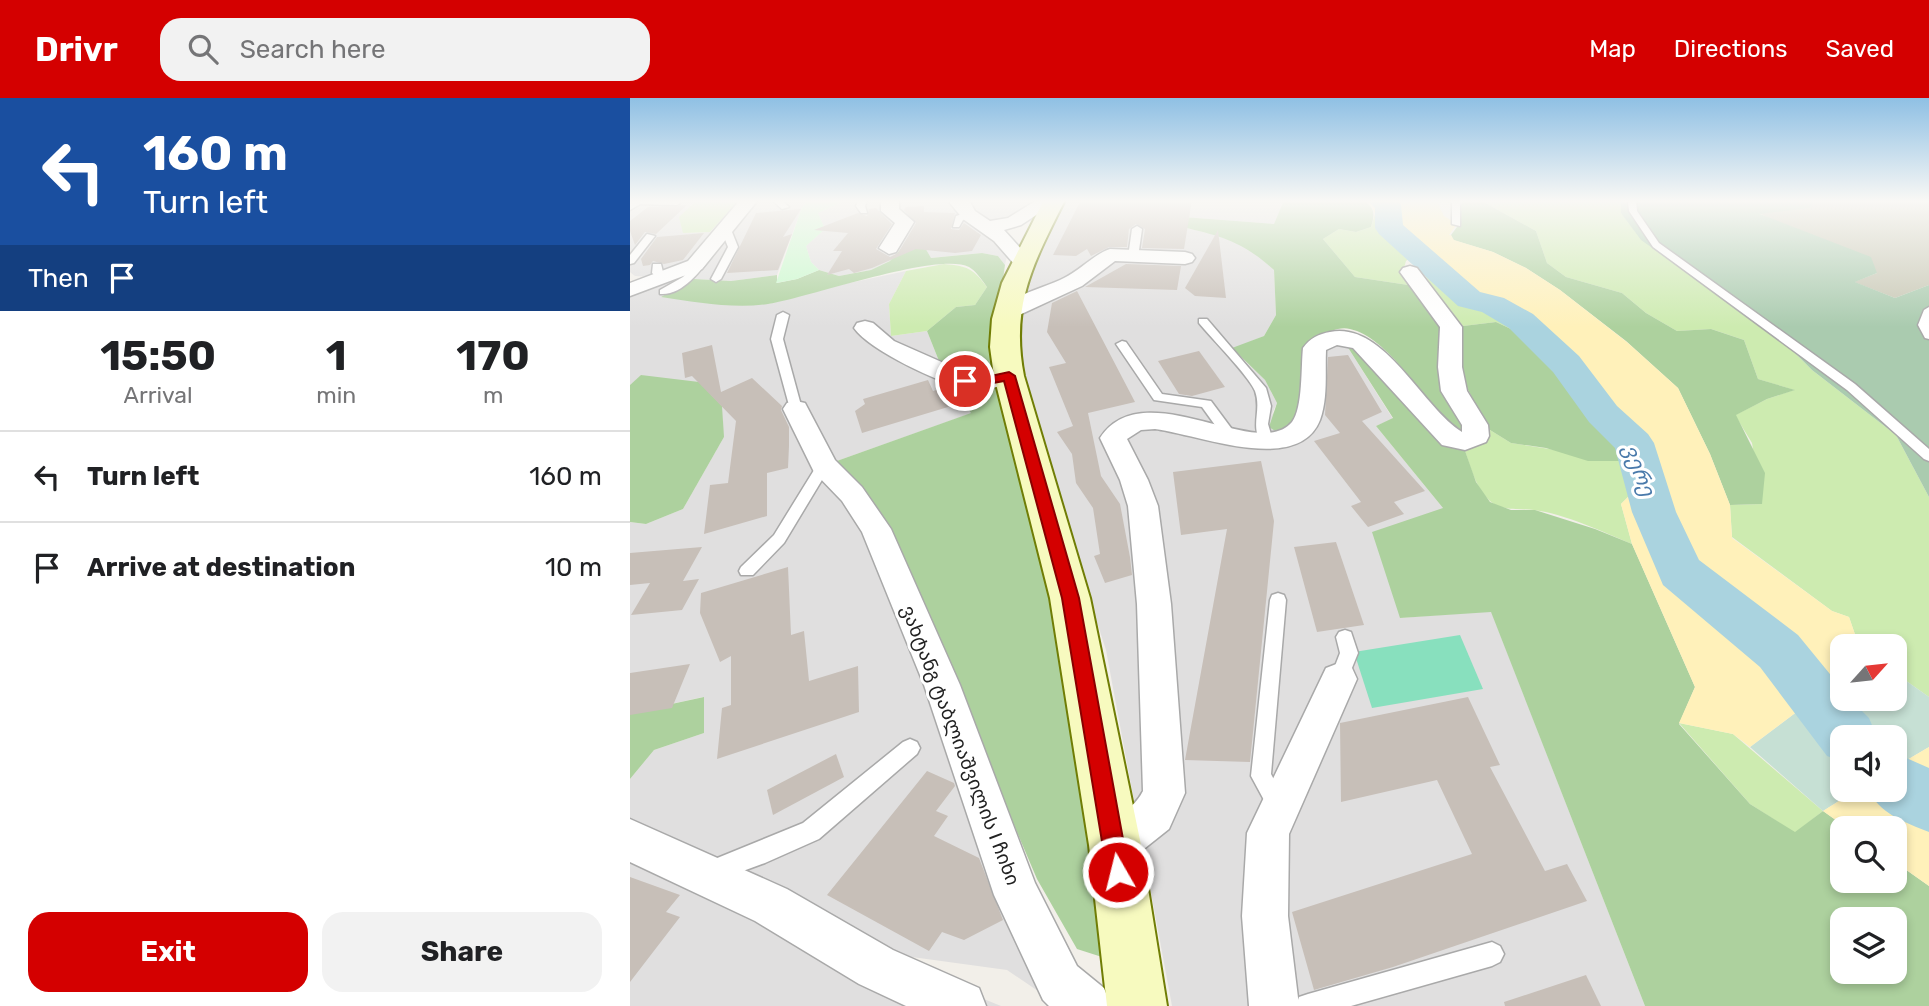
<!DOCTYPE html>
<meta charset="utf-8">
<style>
:root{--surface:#fff;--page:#f2f2f2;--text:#202124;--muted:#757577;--line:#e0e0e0;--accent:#d40000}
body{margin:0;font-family:Rubik,"Noto Sans Georgian",sans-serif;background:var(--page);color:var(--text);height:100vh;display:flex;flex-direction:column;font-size:26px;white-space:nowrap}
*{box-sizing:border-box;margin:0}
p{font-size:23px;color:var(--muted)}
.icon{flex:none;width:38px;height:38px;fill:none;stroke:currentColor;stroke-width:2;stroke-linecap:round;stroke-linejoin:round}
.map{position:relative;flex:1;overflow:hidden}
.side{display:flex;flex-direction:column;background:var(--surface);width:630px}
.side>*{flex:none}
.banner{background:#1a4fa0;color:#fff;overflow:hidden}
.needle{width:46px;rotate:63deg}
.fabs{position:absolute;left:1200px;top:536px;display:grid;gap:14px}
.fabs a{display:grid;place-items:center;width:77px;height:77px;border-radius:14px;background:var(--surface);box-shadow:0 4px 10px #0003;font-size:35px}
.pin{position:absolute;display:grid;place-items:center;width:60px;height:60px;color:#fff;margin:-30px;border:4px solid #fff;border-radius:50%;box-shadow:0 2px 7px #0007}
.me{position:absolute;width:77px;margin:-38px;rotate:352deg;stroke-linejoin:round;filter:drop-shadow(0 0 5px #0008)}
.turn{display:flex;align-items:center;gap:24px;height:147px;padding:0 28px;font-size:32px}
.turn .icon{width:91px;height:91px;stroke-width:2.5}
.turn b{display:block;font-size:49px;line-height:60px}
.then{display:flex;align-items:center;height:66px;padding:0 28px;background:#0003;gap:14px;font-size:26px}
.eta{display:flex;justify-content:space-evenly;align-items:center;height:119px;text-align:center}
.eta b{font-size:42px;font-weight:700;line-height:49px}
.button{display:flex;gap:14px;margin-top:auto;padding:14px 28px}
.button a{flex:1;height:80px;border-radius:21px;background:var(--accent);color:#fff;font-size:28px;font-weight:700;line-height:80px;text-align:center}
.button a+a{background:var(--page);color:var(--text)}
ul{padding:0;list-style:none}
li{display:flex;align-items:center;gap:21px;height:91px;padding:0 28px;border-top:2px solid var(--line)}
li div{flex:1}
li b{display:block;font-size:26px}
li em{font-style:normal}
header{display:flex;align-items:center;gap:42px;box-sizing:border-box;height:98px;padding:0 35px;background:var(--accent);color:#fff}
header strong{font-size:33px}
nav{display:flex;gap:38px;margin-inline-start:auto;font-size:24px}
.search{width:490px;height:63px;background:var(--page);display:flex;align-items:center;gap:18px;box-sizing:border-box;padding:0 24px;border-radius:21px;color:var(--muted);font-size:26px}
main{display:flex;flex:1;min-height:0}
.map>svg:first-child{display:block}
.residential{fill:#e0dfdf}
.construction{fill:#c7c7b4}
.grass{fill:#cdebb0}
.forest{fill:#add19e;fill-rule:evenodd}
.wetland{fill:#c6e0d4}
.sand{fill:#fff1ba}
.cemetery{fill:#aacbaf}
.park{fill:#c8facc}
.pitch{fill:#88e0be}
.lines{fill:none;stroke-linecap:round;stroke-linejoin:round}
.river{fill:#aad3df;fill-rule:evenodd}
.building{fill:#c7bfb8}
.service-casing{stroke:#a9a9a9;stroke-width:3}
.minor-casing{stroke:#a9a9a9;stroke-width:3}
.secondary-casing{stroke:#707d05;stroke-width:4}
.service{fill:#fff;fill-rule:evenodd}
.minor{fill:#fff;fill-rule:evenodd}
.secondary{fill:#f7fabf;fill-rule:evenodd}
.route{fill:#d40000;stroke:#8a0000;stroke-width:2}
.labels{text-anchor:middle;stroke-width:6;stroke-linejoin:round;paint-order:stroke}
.street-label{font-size:19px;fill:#222;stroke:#fff}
.water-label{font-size:21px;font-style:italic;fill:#4a7aab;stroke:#fff}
</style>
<header>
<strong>Drivr</strong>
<div class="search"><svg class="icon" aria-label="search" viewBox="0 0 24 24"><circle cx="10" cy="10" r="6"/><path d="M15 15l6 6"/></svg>Search here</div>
<nav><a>Map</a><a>Directions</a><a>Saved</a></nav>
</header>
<main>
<section class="side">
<div class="banner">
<div class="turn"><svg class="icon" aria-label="left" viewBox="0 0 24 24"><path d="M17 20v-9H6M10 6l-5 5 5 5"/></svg><div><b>160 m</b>Turn left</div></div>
<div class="then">Then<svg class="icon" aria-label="arrive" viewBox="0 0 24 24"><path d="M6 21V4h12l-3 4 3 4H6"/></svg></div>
</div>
<div class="eta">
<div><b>15:50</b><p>Arrival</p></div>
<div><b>1</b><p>min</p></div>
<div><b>170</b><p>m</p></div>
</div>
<ul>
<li><svg class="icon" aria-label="left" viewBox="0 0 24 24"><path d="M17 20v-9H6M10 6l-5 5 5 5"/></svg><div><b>Turn left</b></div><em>160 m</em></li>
<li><svg class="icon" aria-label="arrive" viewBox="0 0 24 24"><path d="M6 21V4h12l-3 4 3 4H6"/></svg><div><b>Arrive at destination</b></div><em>10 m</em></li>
</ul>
<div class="button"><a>Exit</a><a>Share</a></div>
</section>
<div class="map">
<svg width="1299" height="908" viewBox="0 0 1299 908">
<rect width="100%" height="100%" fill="#f2efe9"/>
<g class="residential">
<path d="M12,102H67L61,106L53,135L80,134L71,150L59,165L24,179L5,178L0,174V111Z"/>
<path d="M124,102H179L172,109L147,177L101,183L64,181L32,199L109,207L139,206L205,188L276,173L259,206L261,238L297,233L313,273L342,315L204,364L241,433L421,887L408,893L377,872L260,856L161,793L0,727V681L24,652L74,635L73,599L0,615V424L16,426L53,411L94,339L12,277L0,287V197L23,191L52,178L64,181L77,167L110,114Z"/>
<path d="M216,102H256L253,108L258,115L274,124L253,155H262L277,133L279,124L267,112L264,107L265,102H331L338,118L379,149L375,167L368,158L352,155L300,160L287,142H279L260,163L241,172L209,178L189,172L181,164L176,148L195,131L188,115Z"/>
<path d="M342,102H408L372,125L359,123L346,112Z"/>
<path d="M436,102H654L644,126L553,119L552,129L591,138L622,152L644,172L646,217L634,238L602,251L635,282L647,305L641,318L693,248L701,245L717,248L763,321L746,328L813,410L770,520L861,513L1015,908H542L476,552L386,274L389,222L399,160Z"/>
<path d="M0,754L344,897L371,908H0Z"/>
</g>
<path class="construction" d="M1184,102H1299V187L1265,200L1224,184L1247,175L1129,115L1179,110Z"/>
<g class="grass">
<path d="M67,102H109L80,134L53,135L49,119Z"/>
<path d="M850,102H991V115L1053,171L1151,241L1182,272L1266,337L1299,399V599L1265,575V548H1229L1219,519L1202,513L1102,439L1100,407L1132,406L1122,345L1105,317L1137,301L1164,292L1128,281L1114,242L1081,231L1047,233L1016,215L992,195L936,179L917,165L906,133Z"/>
<path d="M745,116L752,131L782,157L776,163L774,170L785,188L725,179L693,141L709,131L726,134L741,129Z"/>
<path d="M793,164L835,205L874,218L907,243L866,224L833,228L801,187L788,166Z"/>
<path d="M314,166C337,168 343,170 357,189L345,207L326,209L297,233L261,238L259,206L276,173Z"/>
<path d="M860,332L881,345L996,363L995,348L1010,387L991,406L1002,446C973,434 935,416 904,412C889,410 870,414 858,401C844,387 840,366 833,347L850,346Z"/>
<path d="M1049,625L1103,636L1193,713L1165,735L1120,706Z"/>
</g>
<g class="forest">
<path d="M654,102H734C745,111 745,116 741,129L726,134L709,131L693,141L725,179L785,188L816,230L843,331L830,337L818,329C795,301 757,239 720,231C710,228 699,234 689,238L670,322L647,334L639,329L647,305L635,282L602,250L634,238L646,217L644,172C613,144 592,138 552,129L553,119L644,126Z"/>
<path d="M832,102H850L906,133L917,165L936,179L992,195L1016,215L1047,233L1081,231L1114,242L1128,281L1165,292L1137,301L1106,317L1135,375L1132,406L1100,407L1080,356L1048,290L996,243L930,192L896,170L863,154L823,142L821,137L827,129Z"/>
<path d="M279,142L294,148L301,160L352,155L368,158L375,167L365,238L432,532L482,811L472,859L447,851L407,781L329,598L204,364L341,315L313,273L297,233L326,209L345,207L357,189C352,182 346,173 339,169C309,153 177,200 138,206C103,211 65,204 31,199L64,181L101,183L147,177V185L167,181L189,172L209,178L241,172L260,163Z"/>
<path d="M866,224L907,243L922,261L955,316L995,348L996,363H958L916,350L881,345L860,332L832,281L829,253L833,228Z"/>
<path d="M721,243L833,347L846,384L860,404L881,412H905L965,431L1002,446L1065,589L1049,626L1120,706L1165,734L1193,713L1217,730H1213V782H1265V764L1299,788V908H1015L861,514L770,520L742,434L813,410L746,328L763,320L717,248ZM1213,821H1265V873H1213Z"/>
<path d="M11,277L69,284L92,308L94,339L53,411L16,426L0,424V287Z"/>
<path d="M74,599V635L24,652L0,681V615Z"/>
</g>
<path class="wetland" d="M1265,575L1299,599V649L1265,669V639H1213V691H1228L1193,713L1120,649L1213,579V600H1265Z"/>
<g class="sand">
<path d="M734,102H806L814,118L827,126L819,137H821L824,142L863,154L896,170L930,192L998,245L1048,290L1080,356L1100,407L1102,440L1202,513L1219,519L1229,548H1213V579L1120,649L1103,636L1049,625L1065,589L1002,446L991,406L1010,387L995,348L955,316L922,261L907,243L874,218L835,205L793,164L752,131L742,109Z"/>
<path d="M1299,649V788L1265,764V730H1217L1193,713L1228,691H1265V669Z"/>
</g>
<path class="cemetery" d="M991,102H1184L1180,110L1130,116L1241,159L1247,175L1225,184L1265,200L1299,187V399L1266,337L1182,272L1151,241L1011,142L991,115Z"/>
<path class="park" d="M179,102H216L188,115L195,131L176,148L181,164L189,172L167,181L146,185L172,109Z"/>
<path class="pitch" d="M830,537L853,591L742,610L724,554Z"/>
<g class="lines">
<g class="river">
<path d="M737,102H768L771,107L773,127L850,194L874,200L903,216L949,258L987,308L1018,336L1024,345L1046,414L1069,462L1168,537L1213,592V600H1219L1239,620L1247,639H1213V664L1197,658L1130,569L1033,487L1002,414L985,350L959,324L923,274L879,230L852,214L828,208L749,136L745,130V110Z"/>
<path d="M1265,655L1299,670V734C1276,725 1248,715 1238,691H1265Z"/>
</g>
</g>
<g class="building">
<path d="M451,102H562L554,151L512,150L515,131L506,126L499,131L497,149H479L461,158L457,151L446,158L423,157Z"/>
<path d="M57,107L26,136L15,134L5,147L0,133V123L18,109Z"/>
<path d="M294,108V114L325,115L321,131L329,132L334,125L351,137L342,153L325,155L286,151L242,170L224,175L219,171L197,177L212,153H203L218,135L184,132L228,115L237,118L239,111L246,110L262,126L246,151L260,159L268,155L286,125L274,112L276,109Z"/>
<path d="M171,111L153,139L162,136L148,172L97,175L126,115Z"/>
<path d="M588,132L596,200L565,198L555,190Z"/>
<path d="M74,135L53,162L34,166L23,163L20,167L13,168L11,161L27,139Z"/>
<path d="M496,166L551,168L547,192L455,189Z"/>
<path d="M447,193L505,304L458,315L471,378L490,406L500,459L502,477L475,485L464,458L470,456L463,410L446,385L442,356L427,334L443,328L419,269L436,265L417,234L422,205Z"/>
<path d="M82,247L91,294L122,280L152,308L151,312L159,329V348L158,370L137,375V418L74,436L80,387L98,385L106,323L62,278L55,280L52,255Z"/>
<path d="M569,253L595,289L562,298L549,296L528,263Z"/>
<path d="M718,257L752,314L732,323L795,393L764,404L774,416L738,429L721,408L731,404L684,343L710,335L695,317L698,259Z"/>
<path d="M298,282L303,293L319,288L345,295L360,293L361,296L232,335L225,313L235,306L233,301Z"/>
<path d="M631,363L644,423L620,664L555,662L597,431L551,437L543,374Z"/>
<path d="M706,444L734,527L687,534L664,449Z"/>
<path d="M72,449L53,483L69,481L52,512L1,517L20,485L0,487V455Z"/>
<path d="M158,469L161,537L174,533L179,583L228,568L229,614L87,661L92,610L101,607V558L90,564L70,515L71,495Z"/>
<path d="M60,566L42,610L0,617V575Z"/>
<path d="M838,599L870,667L860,669L915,773L937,766L957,803L763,869L684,892L662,814L842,756L807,682L711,704L710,625Z"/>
<path d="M206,656L214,679L143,717L137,692Z"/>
<path d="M297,673L324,685L325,688L306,713L318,718L304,738L349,760L373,822L334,842L312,834L299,853L197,797Z"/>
<path d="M0,779L50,797L36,814L50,819L0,884Z"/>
<path d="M956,877L971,908H875L874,904Z"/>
</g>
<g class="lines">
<defs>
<g id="service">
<path d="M2,102H48L51,104L47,107L5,106Z"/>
<path d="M142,102H151L159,109L152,111Z"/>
<path d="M229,102H237L235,108L237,115H231L226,108Z"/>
<path d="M822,102H830V128L822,126Z"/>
<path d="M998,102H1006L1007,113L1029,145L1225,286L1299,351V363L1294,361L1217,292L1023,149L999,113Z"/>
<path d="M339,114L344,117L333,122L329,129H323L326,118Z"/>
<path d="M95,126L100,129L108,149L91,181L86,184L81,181L98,149L90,129Z"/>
<path d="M507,128L512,131L508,159L503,162L498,159L502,131Z"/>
<path d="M17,136L25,138L4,165L0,166V157Z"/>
<path d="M74,156L82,158C70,173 52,198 30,196V192L53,179Z"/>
<path d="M23,166H31L33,174L46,173L51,176C44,182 29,182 22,175Z"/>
<path d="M1299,209V241L1295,240L1288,227L1294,212Z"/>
<path d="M153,214L159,217L153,241L172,311L166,315L160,311L141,241L147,217Z"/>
<path d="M569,221H577L636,290L641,308L638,326L643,343L641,346H631C620,325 632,313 625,293C619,278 581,240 569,225Z"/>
<path d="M492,243L496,244L532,296L581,303L607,338L605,341H595L572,309L524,302L486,246Z"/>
<path d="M194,362L201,367L154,445L123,477H111L109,473L111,469L144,437L189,364Z"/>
<path d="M648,495L654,497L656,502L641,676L658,708L655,715L648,718L641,715L621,678L640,502L642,497Z"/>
<path d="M715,532L721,534L728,555L715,587L709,589L703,587L700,581L710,555L706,539L709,534Z"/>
<path d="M280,641L287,644L290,650L287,656L189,741L135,765L83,784L75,781L72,773L75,765L173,725L273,644Z"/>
<path d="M862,844L870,848L874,856L870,864L862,868L721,908H666L669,899L678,896Z"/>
</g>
<g id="minor">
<path d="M0,102H17L0,112Z"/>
<path d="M110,102H128L72,171L0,198V185L58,163Z"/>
<path d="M251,102H269V111L284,124L266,154L259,156L249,150L265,125L251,113Z"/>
<path d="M321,102H339L345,113L360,123L378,120L407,102H429L391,127L374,132L402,163L399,167H385L364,143L333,121L320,105Z"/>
<path d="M480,151L555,154L562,156L565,160L562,164L555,166L485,163L452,188L385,219H369L366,214C377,199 417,189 434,180C449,173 466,155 480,151Z"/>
<path d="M780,168L787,170L832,229V269L837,293L858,327L859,338L856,344L835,352L812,347L723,250L707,247L696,252C695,275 698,300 690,322C668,378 567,336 525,331L511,332L497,341L518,382L528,408L541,506L555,695L539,731L500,762L485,769L470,762L463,747C476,718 501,717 513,693L507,506L498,408L490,382L470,340C513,273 628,365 662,324C673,310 671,268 673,250C680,240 689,236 700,234C754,223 792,309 832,334V327L811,293L808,269L810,229L770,174L773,170Z"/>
<path d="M235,223L243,225L264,243L341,277L379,271L388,273L391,278L388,283C375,286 358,293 345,292C317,290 239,252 224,230L227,225Z"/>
<path d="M166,303L175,305L205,362L232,389L261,431L330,587L405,785L447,868L474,890L481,908H419L413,902L364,797L294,587L232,434L212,403L184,374L153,311L157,305Z"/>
<path d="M709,565L722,570L727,581L659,736L658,818L669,908H619L612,818L617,735L696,570Z"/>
<path d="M0,721L157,791L263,852L349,890L356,908H276L229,886L125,823L0,764Z"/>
</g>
<path id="secondary" d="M414,102H435C404,164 380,206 394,278L460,500L511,747L537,908H477L459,747L420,500L364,278L360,249L362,221L372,185Z"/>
</defs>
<use href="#service" class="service-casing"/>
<use href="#minor" class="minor-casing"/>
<use href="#secondary" class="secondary-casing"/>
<use href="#service" class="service"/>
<use href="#minor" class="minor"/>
<use href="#secondary" class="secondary"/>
</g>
<linearGradient id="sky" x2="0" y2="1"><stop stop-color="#8fc0e4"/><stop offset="0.45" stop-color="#f9f8f5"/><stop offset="1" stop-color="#f9f8f5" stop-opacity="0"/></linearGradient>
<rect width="1299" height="229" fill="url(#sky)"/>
<path class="route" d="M379,274L385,278L449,500L499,774L496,782L488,785L480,782L477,774L432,500L374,283L347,288L329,283L335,279L347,281Z"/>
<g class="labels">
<g class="street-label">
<text transform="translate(331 647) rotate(69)" y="7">ვახტანგ ტაბლიაშვილის I ჩიხი</text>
</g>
<g class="water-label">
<text transform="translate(1009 372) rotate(69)" y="7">ვერე</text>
</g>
</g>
</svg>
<div class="fabs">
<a><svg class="needle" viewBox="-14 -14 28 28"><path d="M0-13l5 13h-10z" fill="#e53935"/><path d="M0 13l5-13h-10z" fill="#757577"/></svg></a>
<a><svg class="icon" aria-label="sound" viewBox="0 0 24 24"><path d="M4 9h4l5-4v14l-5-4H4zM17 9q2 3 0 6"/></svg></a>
<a><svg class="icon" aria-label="search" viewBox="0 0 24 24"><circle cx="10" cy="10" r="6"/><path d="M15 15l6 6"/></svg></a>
<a><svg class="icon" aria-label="layers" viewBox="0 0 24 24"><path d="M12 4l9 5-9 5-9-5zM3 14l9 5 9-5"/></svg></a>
</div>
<div class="pin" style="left:335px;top:283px;background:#d93025"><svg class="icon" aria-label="arrive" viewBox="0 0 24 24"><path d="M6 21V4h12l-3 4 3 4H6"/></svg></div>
<svg class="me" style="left:488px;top:774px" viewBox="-20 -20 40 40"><circle r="17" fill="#d40000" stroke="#fff" stroke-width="3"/><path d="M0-11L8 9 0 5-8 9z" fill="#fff"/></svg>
</div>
</main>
